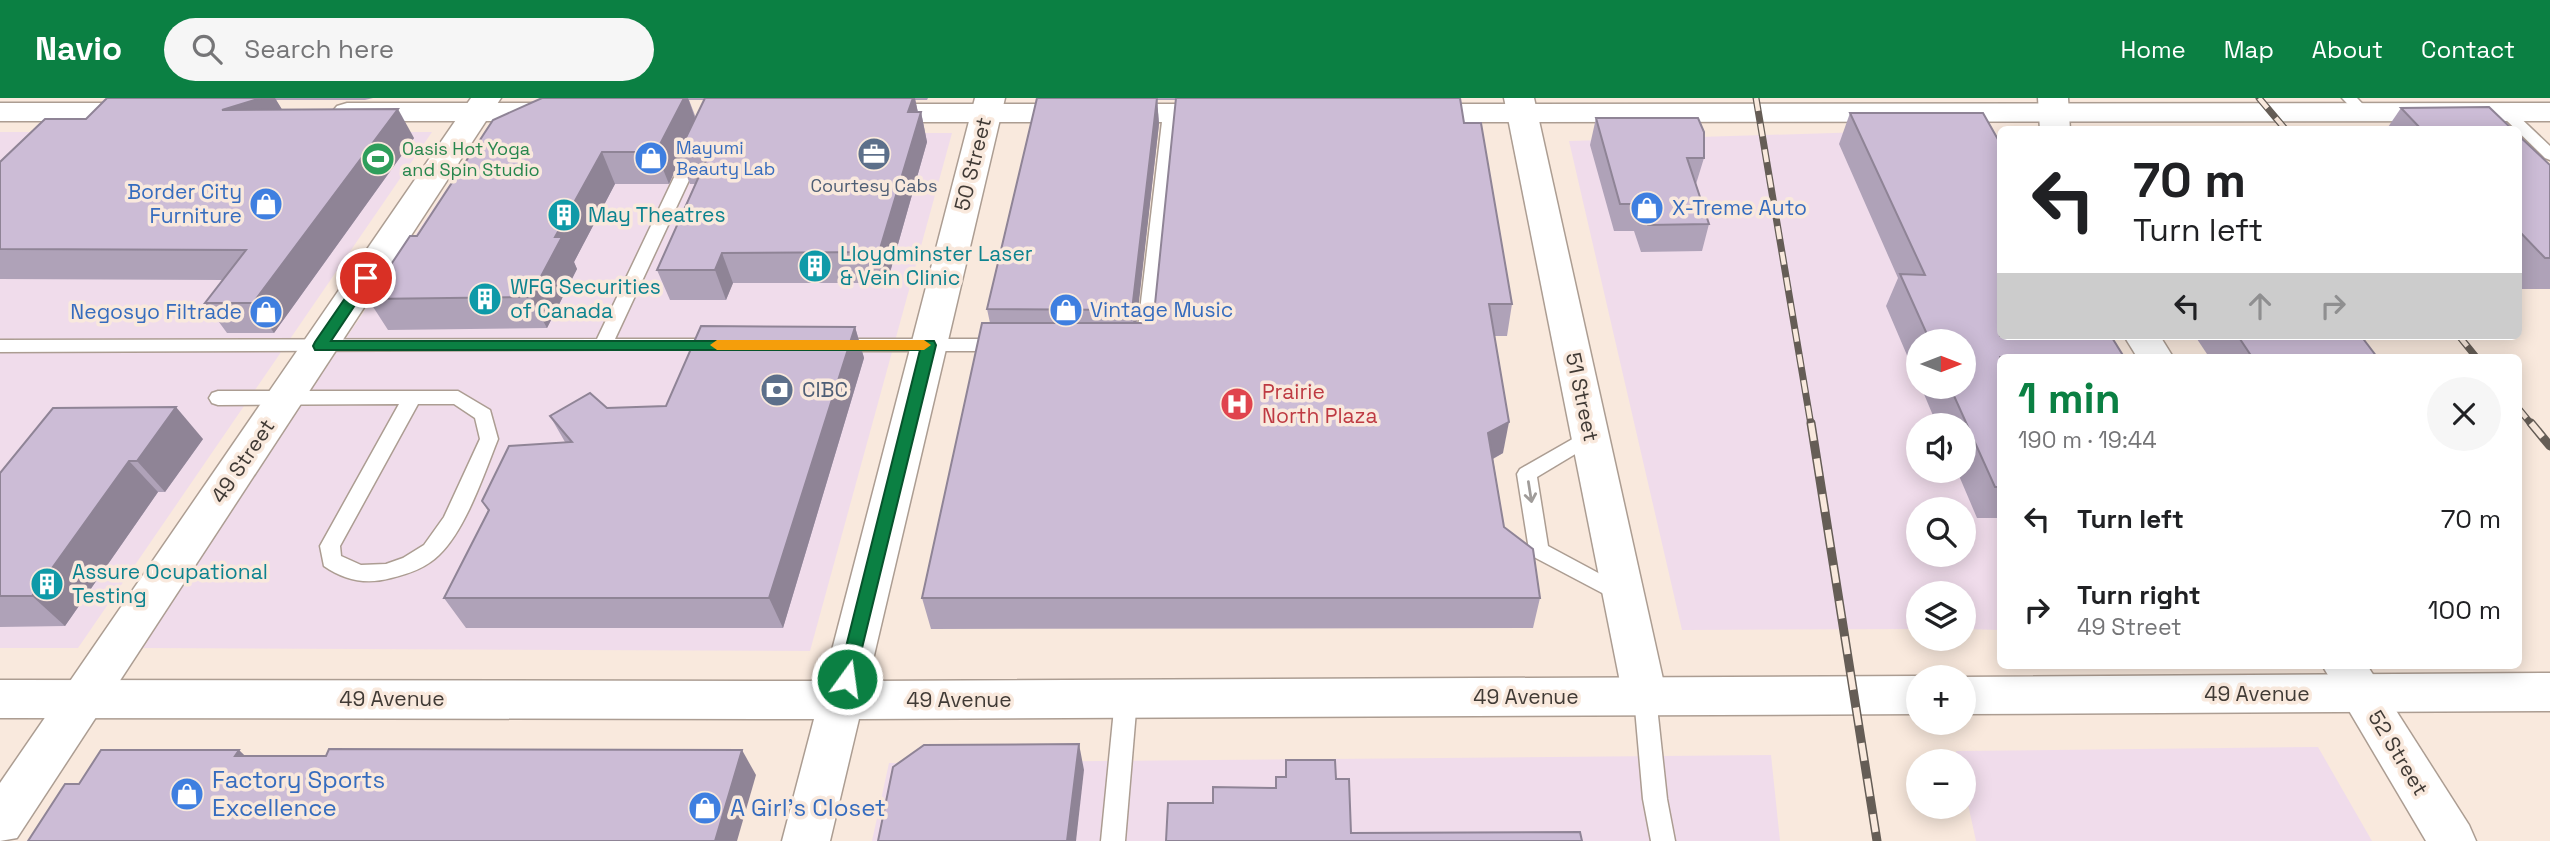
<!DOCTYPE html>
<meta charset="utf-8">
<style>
:root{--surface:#fff;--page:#f6f6f6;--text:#202124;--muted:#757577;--accent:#0b8043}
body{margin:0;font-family:"Space Grotesk",sans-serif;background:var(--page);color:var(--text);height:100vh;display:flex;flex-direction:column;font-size:26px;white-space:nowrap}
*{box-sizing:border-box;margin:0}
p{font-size:23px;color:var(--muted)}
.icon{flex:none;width:38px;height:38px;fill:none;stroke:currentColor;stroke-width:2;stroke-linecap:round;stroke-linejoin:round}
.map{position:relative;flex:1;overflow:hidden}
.details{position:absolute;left:1997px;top:256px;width:525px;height:315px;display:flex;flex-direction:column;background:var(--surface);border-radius:10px;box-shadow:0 4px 18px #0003}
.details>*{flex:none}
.top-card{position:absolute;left:1997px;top:28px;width:525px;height:214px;border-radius:10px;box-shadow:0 4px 18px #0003;background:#fff;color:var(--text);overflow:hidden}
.needle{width:46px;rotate:90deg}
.fabs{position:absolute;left:1906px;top:231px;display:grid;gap:14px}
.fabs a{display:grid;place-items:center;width:70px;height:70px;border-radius:50%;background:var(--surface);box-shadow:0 4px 18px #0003;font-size:35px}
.pin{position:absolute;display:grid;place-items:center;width:60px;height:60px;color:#fff;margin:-30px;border:4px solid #fff;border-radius:50%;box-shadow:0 2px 7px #0007}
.me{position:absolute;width:77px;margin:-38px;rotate:14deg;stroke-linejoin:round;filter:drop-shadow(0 0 5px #0008)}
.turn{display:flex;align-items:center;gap:24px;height:147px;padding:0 21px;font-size:32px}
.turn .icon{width:91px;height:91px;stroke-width:2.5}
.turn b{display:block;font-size:49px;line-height:60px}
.lanes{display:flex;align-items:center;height:66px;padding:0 21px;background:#0003;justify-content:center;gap:35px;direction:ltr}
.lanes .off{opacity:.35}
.round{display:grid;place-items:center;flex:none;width:74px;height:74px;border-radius:37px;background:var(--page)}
.overview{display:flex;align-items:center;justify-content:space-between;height:119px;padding:0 21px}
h1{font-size:42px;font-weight:700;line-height:52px;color:var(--accent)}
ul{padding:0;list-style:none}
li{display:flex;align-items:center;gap:21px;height:91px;padding:0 21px}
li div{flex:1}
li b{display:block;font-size:26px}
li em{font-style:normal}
header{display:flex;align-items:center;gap:42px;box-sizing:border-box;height:98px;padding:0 35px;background:var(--accent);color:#fff}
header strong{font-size:33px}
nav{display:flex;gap:38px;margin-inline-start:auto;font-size:24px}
.search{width:490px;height:63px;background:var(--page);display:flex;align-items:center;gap:18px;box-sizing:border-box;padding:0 24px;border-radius:38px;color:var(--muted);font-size:26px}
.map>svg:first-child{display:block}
.commercial{fill:#f0dceb;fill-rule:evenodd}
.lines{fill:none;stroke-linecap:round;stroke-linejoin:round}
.service-casing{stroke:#ac9d92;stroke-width:3}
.minor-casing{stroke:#ac9d92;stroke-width:3}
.tertiary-casing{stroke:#ac9d92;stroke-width:3}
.secondary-casing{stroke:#ac9d92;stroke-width:3}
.primary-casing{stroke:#ac9d92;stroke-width:3}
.service{fill:#fff;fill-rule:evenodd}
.minor{fill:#fff;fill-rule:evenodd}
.tertiary{fill:#fff;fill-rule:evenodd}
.secondary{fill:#fff;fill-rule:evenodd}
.primary{fill:#fff;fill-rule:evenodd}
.rail-far1-casing{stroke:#655d56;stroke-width:7}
.rail-casing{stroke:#655d56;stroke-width:9}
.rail-far1{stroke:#f9e9dd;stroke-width:4.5;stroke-dasharray:13;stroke-linecap:butt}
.rail{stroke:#f9e9dd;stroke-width:6;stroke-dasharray:18;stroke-linecap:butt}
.wall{fill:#afa2b8;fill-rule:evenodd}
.shaded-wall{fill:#8f8496}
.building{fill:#ccbcd6;stroke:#8f8496;stroke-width:2}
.oneway{stroke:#a09c9a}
.route{fill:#0b8043;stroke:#07532c;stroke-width:2}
.slow{fill:#f59e0b}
.labels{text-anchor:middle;stroke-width:7;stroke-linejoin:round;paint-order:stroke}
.far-shop-label{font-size:18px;fill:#366cbe;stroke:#f9e9dd;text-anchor:start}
.far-leisure-label{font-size:18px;fill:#27864d;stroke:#f9e9dd;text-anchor:start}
.far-service-label{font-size:18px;fill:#4e5e75;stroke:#f9e9dd}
.street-label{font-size:21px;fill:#403a35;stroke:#f9e9dd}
.shop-label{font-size:21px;fill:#366cbe;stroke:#f9e9dd;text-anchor:end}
.culture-label{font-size:21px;fill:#0d838f;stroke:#f9e9dd;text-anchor:start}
.service-label{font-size:21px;fill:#4e5e75;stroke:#f9e9dd;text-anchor:start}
.health-label{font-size:21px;fill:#be3a42;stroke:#f9e9dd;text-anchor:start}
.near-shop-label{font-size:24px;fill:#366cbe;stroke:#f9e9dd;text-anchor:start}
</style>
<header>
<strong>Navio</strong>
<div class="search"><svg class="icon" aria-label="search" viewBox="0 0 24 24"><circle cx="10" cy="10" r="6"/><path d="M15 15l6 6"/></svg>Search here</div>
<nav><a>Home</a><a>Map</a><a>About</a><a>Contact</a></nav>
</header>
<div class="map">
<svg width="2550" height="743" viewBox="0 0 2550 743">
<rect width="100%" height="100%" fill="#f9e9dd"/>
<g class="commercial">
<path d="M0,34H432L78,550H0Z"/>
<path d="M1865,34L2000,238V532L1964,531V495H1918V531L1682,532L1569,43ZM1918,243H1964V289H1918ZM1918,327H1964V373H1918ZM1918,411H1964V457H1918Z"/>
<path d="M484,35H952L810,553L138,550Z"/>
<path d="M2318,649L2372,743H1976L1964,688V663H1958L1956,653Z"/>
<path d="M1771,657L1780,743H872L889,665Z"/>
</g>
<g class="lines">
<defs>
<g id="service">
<path d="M2342,0H2357L2371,15L2364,19L2359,18Z"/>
<path d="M2506,10L2511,11L2550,48V62L2545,60L2501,17L2499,14L2501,11Z"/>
<path d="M1170,11L1177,15L1154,247L1145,253L1136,247L1163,15Z"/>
<path d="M696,45L704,50L615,241H717L723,243L726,247L723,251L0,254V242L597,241L688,50Z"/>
<path d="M835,241H1004L1013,247L1004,253H835L826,247Z"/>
<path d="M218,293H458L490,312L498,341C484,376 466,431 439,457C426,470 408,476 391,480C366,487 344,482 324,468L320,448L399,306L218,307L212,305L209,300L212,295ZM418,306H454L475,320L480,341L444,419L424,447L403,460L386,466L361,467L341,458L340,448Z"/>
<path d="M1590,331L1597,333L1599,338L1597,343L1537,379L1548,448L1630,492L1633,498L1630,504L1623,506L1532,458L1529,452L1517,376L1520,371Z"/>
<path d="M1645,590L1653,592L1656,599L1667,701L1675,743H1651L1643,701L1634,599L1637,592Z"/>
<path d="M1126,592L1134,594L1137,601L1125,743H1101L1115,601L1118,594Z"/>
</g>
<g id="minor">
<path d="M471,0H501L17,740L0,743V685Z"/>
<path d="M1504,0H1534L1667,599L1661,612L1645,618L1629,612L1623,599Z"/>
</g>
<g id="tertiary">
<path d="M975,0H1005L868,583L1918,578L1921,579H1918V616L859,621L830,743H782L814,621L0,620V582L824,583Z"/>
<path d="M2550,575V613L1964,616V579H1961Z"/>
</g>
<g id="secondary">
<path d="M2038,0H2068L2070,32H2040Z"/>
<path d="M2124,238H2160L2173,259H2137Z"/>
<path d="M2322,567H2367L2469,727L2476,743H2426Z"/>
</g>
<g id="primary">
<path d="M0,5H143L153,8L158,14L153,20L143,23H0Z"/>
<path d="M347,5H563L573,8L578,14L573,20L563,23H347L337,20L332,14L337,8Z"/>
<path d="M2550,5V23L1411,24L1401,21L1396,15L1401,9L1411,6Z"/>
<path d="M869,6H1228L1238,9L1243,15L1238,21L1228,24H869L859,21L854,15L859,9Z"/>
</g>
</defs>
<use href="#service" class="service-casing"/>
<use href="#minor" class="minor-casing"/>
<use href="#tertiary" class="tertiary-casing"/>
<use href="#secondary" class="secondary-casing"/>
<use href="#primary" class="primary-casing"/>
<use href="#service" class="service"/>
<use href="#minor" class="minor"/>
<use href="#tertiary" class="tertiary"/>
<use href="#secondary" class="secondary"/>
<use href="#primary" class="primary"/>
<defs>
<g id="rail-far1">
<path d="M1756,0L1811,327"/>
<path d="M2259,0L2286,32"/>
<path d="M2459,238L2476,259"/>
<path d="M2518,310L2532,327"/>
</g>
<g id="rail">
<path d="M1811,325L1877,743"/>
<path d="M2531,325L2550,348"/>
</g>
</defs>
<use href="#rail-far1" class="rail-far1-casing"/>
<use href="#rail" class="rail-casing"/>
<use href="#rail-far1" class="rail-far1"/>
<use href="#rail" class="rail"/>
</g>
<g class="wall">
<path d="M107,0H373L365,2H276L282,12L414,40L274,235H227L205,205L223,182L0,181V64L86,21Z"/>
<path d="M542,0H928L927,2H915L918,14H921L927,44L887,185H733L726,202H670L657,172L695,86H690L680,61L669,86H615L574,164L577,171L547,230L388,232L368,201L417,138ZM689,2H704L696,20Z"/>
<path d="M1037,0H1460L1464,25L1512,206L1507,238H1494L1503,355L1493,361L1504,429L1540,500L1533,530L931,531L922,500L990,225L987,211ZM1157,2H1176L1154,216L1142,225H1136L1159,26Z"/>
<path d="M2401,10L2513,32H2386Z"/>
<path d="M1850,15L2000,259V420H1977L1957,373H1964V327H1937L1921,289H1964V243H1918V283L1886,208L1898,180L1839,46Z"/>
<path d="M1596,20L1704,60L1696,86L1709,126L1702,153L1641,154L1634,133H1614L1590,47Z"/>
<path d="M2518,37L2550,67V191H2518Z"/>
<path d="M855,229L864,260L783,530H466L444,500L488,413L482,403L565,344L550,318L607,310L666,308Z"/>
<path d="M2195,238H2361L2377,259H2209Z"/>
<path d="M203,341L165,394H158L65,528L0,529V375Z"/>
</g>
<g class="shaded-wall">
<path d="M261,0H275L291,26L222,12Z"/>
<path d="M684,0H688L697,26L678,56L680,61L669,86L656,54Z"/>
<path d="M913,0H915L919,20L921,14L927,44L887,185L879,154L908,14Z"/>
<path d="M1157,0L1159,26L1135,239L1132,212Z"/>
<path d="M398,11L414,40L274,235L253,205Z"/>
<path d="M602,54L615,86L574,164L577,171L547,230L530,199L555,139Z"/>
<path d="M722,155L733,185L726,202L715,172Z"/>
<path d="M855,229L864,260L783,530L769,500Z"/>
<path d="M176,309L203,341L165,394L137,363Z"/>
<path d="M1509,324L1503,355L1483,366L1488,335Z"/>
<path d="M129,363L158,394L65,528L32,498Z"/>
<path d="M1079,646L1084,672L1076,743H1067Z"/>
<path d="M239,652L265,677L235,658Z"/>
<path d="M742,652L756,677L737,743H715Z"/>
</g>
<g class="building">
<path d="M107,0H261L222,12L398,11L253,205H205L246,152L0,151V64L45,21H86Z"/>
<path d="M542,0H684L656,54H602L555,139H562L530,199L368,201L410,138H417L493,22Z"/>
<path d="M705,0H913L908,14H921L879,154L722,155L715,172H657L709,56H678Z"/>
<path d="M1037,0H1157L1132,212L987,211Z"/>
<path d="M1176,0H1460L1464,25H1481L1512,206H1489L1509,324L1488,335L1504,429L1533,451L1540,500H922L982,225H1142L1154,216Z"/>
<path d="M2489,9L2513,32H2422L2401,10Z"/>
<path d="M1850,15H1983L2000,45V238H2111L2124,259H2000V389H1995L1950,289H1964V243H1930L1900,176L1925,177Z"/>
<path d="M1596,20H1698L1704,34V60H1687L1709,126L1648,127L1641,106H1620Z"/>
<path d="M2518,37L2550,67V160H2545L2518,132Z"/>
<path d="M701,228L855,229L769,500H444L489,412L482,403L509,348L572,344L550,318L590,295L607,310L666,308Z"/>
<path d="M2238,238H2361L2377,259H2252Z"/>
<path d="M176,309L137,363H129L32,498H0V375L53,310Z"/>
<path d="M1079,646L1067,743H878L893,669L924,647Z"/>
<path d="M329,651L742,652L715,743H28L65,686H79L101,652H239L235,658H326Z"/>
<path d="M1286,662H1335L1336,681H1349L1351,735L1580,734L1582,743H1166L1168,705H1213V689L1276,690V679H1286Z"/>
</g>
<defs><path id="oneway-shaft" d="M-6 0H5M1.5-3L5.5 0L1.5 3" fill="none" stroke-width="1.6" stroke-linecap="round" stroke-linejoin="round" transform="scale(1.75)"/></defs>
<use class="oneway" href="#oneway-shaft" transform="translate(1530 394) rotate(81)"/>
<path class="route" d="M366,175L373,180L331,243H934L936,247L853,587L847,589L840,587L838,581L920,252H315L313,248L315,244L361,177Z"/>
<path class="slow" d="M717,242H924L931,247L924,252H717L710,247Z"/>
<defs>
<symbol id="office-disc" viewBox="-11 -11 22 22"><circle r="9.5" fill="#5c6f8a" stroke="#f9e9dd"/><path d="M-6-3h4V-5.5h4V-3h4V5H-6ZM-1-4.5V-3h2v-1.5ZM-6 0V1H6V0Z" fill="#fff"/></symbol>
<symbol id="shop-disc" viewBox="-11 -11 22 22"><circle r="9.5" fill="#3f7fe0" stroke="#f9e9dd"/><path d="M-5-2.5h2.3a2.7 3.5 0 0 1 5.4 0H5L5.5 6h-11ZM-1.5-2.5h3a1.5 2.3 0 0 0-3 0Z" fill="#fff"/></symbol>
<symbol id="stadium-disc" viewBox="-11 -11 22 22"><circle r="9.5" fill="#2e9e5b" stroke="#f9e9dd"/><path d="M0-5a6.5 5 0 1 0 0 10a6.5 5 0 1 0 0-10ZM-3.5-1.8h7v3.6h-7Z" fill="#fff"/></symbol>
<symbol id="building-disc" viewBox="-11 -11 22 22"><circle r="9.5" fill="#0f9aa8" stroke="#f9e9dd"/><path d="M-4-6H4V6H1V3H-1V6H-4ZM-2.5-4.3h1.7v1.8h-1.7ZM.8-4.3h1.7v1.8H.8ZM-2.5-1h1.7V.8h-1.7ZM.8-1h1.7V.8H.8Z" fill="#fff"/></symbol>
<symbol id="bank-disc" viewBox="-11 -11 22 22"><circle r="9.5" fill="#5c6f8a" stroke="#f9e9dd"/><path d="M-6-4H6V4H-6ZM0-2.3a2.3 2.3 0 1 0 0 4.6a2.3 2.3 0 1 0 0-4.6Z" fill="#fff"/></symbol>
<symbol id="hospital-disc" viewBox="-11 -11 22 22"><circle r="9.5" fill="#e0444e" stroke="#f9e9dd"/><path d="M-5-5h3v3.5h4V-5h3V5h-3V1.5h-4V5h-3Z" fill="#fff"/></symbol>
</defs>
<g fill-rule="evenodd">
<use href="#office-disc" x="855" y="37" width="38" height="38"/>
<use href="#shop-disc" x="632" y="41" width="38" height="38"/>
<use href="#stadium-disc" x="359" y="42" width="38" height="38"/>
<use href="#shop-disc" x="247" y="87" width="38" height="38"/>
<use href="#shop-disc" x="1628" y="91" width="38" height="38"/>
<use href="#building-disc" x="545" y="98" width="38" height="38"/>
<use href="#building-disc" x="796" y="149" width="38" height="38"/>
<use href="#building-disc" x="466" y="182" width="38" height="38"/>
<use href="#shop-disc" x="1047" y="193" width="38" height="38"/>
<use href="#shop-disc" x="247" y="195" width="38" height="38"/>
<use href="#bank-disc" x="758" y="273" width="38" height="38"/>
<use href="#hospital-disc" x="1218" y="287" width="38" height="38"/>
<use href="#building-disc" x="28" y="467" width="38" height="38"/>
<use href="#shop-disc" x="168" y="677" width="38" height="38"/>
<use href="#shop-disc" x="686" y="691" width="38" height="38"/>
</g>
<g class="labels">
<g class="far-shop-label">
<text x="676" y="56">Mayumi<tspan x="676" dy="21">Beauty Lab</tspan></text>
</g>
<g class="far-leisure-label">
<text x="402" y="57">Oasis Hot Yoga<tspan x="402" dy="21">and Spin Studio</tspan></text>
</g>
<g class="far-service-label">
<text x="874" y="94">Courtesy Cabs</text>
</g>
<g class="street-label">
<text transform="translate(973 66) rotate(-76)" y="7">50 Street</text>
<text transform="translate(1582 299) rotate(78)" y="7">51 Street</text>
<text transform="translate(243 363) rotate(-56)" y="7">49 Street</text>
<text x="2257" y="603">49 Avenue</text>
<text x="1526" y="606">49 Avenue</text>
<text x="392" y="608">49 Avenue</text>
<text x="959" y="609">49 Avenue</text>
<text transform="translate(2398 655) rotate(59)" y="7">52 Street</text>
</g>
<g class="shop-label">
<text x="242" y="101">Border City<tspan x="242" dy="24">Furniture</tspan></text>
<text x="1672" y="117" text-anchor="start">X-Treme Auto</text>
<text x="1090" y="219" text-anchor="start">Vintage Music</text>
<text x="242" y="221">Negosyo Filtrade</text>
</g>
<g class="culture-label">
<text x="588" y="124">May Theatres</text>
<text x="840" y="163">Lloydminster Laser<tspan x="840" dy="24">&amp; Vein Clinic</tspan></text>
<text x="510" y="196">WFG Securities<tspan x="510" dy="24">of Canada</tspan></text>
<text x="72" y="481">Assure Ocupational<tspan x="72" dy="24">Testing</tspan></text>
</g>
<g class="service-label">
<text x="802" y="299">CIBC</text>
</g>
<g class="health-label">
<text x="1262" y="301">Prairie<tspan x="1262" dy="24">North Plaza</tspan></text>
</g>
<g class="near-shop-label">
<text x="212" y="690">Factory Sports<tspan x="212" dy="28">Excellence</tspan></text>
<text x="730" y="718">A Girl's Closet</text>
</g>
</g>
</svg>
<div class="fabs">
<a><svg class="needle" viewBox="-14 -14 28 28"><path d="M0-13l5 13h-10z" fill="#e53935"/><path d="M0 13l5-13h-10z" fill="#757577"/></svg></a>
<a><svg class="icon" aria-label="sound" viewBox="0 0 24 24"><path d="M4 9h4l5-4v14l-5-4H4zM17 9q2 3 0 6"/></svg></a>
<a><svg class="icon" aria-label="search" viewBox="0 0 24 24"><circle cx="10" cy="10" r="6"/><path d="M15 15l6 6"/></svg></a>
<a><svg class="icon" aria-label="layers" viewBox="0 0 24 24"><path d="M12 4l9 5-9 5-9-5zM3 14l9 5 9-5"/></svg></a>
<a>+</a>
<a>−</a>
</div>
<div class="pin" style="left:366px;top:180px;background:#d93025"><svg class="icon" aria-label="arrive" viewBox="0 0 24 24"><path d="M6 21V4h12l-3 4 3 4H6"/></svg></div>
<svg class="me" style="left:847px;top:581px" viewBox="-20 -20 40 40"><circle r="17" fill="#0b8043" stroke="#fff" stroke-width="3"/><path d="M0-11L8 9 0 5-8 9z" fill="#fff"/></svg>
<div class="top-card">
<div class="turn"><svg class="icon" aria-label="left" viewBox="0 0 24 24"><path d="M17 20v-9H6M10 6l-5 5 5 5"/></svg><div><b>70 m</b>Turn left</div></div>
<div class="lanes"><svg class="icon" aria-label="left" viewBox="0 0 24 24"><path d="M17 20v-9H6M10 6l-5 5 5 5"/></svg><svg class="icon off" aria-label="ahead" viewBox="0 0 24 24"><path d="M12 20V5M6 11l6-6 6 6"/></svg><svg class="icon off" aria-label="right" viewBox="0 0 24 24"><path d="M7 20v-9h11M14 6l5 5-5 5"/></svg></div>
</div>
<section class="details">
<div class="overview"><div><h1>1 min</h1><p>190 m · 19:44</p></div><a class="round"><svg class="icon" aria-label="close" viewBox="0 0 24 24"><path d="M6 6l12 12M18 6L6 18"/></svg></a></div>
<ul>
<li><svg class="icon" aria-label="left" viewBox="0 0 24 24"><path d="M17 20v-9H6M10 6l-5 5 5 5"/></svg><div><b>Turn left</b></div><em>70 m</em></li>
<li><svg class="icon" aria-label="right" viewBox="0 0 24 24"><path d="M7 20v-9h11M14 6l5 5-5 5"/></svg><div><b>Turn right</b><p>49 Street</p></div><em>100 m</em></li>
</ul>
</section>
</div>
